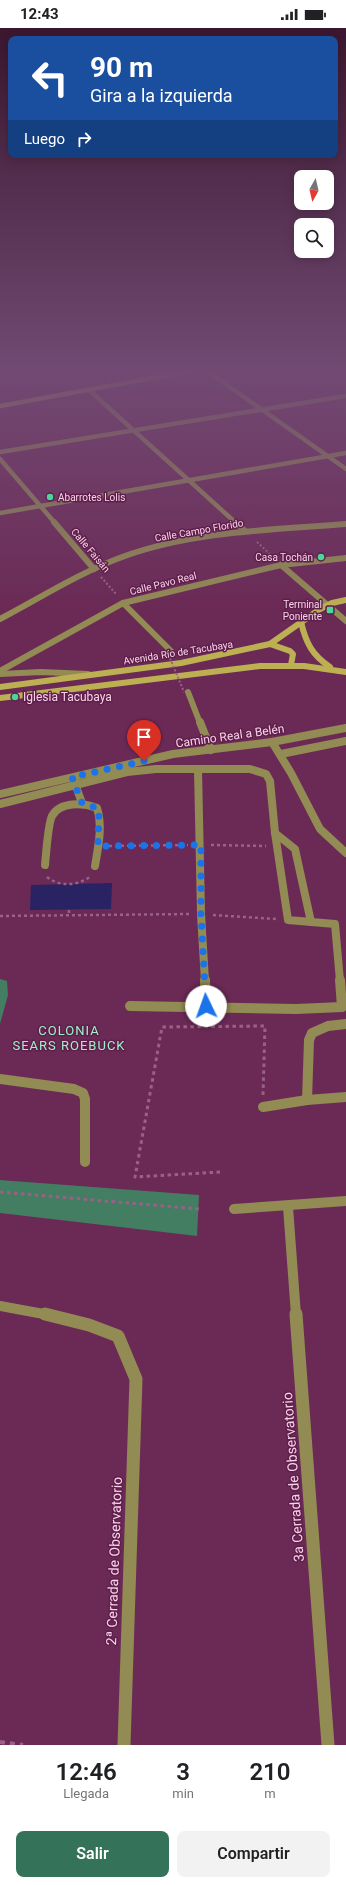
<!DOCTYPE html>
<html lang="es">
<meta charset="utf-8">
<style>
:root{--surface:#fff;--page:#f2f2f2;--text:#202124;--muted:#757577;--accent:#34725a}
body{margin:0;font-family:Roboto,sans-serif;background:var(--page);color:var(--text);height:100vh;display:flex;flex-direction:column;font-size:15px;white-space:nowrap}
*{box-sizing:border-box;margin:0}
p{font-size:13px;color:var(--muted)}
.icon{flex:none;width:22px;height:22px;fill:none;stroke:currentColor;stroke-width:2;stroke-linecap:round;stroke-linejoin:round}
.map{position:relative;height:1717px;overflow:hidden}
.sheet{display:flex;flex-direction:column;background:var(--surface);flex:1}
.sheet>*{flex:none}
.hud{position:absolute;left:8px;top:8px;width:330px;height:122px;border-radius:8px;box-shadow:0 2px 10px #0003;background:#1a4fa0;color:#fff;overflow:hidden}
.needle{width:26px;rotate:188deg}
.fabs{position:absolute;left:294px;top:142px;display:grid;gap:8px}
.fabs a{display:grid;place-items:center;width:40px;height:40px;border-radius:8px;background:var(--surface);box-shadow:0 2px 10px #0003;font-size:20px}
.pin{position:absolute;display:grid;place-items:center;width:34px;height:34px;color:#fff;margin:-41px -17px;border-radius:50% 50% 50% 0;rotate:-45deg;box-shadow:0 0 4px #0007}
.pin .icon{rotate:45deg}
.me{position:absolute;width:44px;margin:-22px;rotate:357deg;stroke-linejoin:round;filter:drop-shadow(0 0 3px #0008)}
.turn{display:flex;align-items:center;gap:14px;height:84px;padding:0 16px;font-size:18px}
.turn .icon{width:52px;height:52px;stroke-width:2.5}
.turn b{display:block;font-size:28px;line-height:34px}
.then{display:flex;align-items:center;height:38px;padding:0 16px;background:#0003;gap:8px;font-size:15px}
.eta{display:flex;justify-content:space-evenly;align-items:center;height:68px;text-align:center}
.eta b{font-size:24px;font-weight:600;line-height:28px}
.button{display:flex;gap:8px;margin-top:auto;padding:8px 16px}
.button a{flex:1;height:46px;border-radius:8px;background:var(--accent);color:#fff;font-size:16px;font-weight:600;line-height:46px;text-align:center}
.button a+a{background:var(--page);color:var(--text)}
.status{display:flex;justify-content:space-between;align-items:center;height:28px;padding:0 20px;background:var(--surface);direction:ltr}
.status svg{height:11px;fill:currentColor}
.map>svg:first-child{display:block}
.green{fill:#437d62}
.water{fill:#292364}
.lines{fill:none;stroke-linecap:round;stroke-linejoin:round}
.path-far3{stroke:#9a6186;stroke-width:2;stroke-dasharray:2 2;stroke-linecap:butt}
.path-far2{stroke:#9a6186;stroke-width:2.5;stroke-dasharray:3 3;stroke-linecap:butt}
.path-far1{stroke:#9a6186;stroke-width:3;stroke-dasharray:3.5 3.5;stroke-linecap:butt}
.path{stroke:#9a6186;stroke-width:4;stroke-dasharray:5 5;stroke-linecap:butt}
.lane-far1{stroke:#928b53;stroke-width:8}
.lane{stroke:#928b53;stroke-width:10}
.street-far4{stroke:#928b53;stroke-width:4.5}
.street-far3{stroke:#928b53;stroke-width:6}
.street-far2{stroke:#928b53;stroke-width:8}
.street-far1{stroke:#928b53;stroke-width:10}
.street{stroke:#928b53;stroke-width:13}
.secondary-far1{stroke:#bcb053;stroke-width:4.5}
.secondary{stroke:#bcb053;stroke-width:6}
.path-bridge{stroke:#9a6186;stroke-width:2;stroke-dasharray:2 2;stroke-linecap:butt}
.route{stroke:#1a73e8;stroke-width:7;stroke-dasharray:0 12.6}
.poi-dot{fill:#4cd49b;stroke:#5f1f4b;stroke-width:1.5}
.labels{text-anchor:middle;stroke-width:3;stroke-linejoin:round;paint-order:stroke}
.far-poi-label{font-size:10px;fill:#f9d2e9;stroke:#5f1f4b;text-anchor:end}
.far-street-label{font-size:10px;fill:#f9d2e9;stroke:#5f1f4b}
.poi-label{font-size:12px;fill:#f9d2e9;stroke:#5f1f4b;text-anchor:start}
.street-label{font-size:12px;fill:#f9d2e9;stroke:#5f1f4b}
.neighbourhood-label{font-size:13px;letter-spacing:1px;fill:#9df0c7;stroke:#5f1f4b}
.near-street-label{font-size:14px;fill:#f9d2e9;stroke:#5f1f4b}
</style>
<div class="status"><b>12:43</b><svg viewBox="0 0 49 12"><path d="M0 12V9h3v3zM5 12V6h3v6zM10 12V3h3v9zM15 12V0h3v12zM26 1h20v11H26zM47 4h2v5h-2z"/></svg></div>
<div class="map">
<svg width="346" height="1717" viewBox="0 0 346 1717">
<rect width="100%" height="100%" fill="#6b2a56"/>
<g class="green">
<path d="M0,951L7,953L8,967L0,996Z"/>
<path d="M0,1152L199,1167L197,1208L0,1185Z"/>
</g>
<path class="water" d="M112,855L111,881L30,882L31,857Z"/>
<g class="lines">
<g class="path-far3">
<path d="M257,514L272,528"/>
<path d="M101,549L116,566"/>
</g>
<g class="path-far2">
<path d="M211,817L266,818"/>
<path d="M109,818L188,817"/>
<path d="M47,849C60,859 76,858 90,849"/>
<path d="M69,882V887"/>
<path d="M213,887L276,891"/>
<path d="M0,888L190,886"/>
</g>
<g class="path-far1">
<path d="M220,1144L135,1149L162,999L265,998L263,1067"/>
<path d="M0,1164L199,1181"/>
</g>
<path class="path" d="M0,1714L23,1717"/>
<g class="lane-far1">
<path d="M281,726L346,713"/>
<path d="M198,741L201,886L205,953"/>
<path d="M74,753L82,775"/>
<path d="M0,776L127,744L156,741H250L266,746L270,753L275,805L288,892L335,896L340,953"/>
<path d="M275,805L295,821L311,894"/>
<path d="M45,837C46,827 48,796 52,788C60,773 84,775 97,780C103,799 98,819 95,838"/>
</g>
<g class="lane">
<path d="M205,952L206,978"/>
<path d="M130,978L296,981L342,979L340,952"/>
<path d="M307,1072L309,1012L312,1005L328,998L346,996"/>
<path d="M263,1079L307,1072L346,1069"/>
</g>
<g class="street-far4">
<path d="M203,340L346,441"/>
<path d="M89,362L236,495"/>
<path d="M0,424L346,368"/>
<path d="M0,431L55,495"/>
<path d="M0,485L346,425"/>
</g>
<g class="street-far3">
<path d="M54,494L94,541"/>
<path d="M235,494L245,503"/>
<path d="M281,537L346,593"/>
<path d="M123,575L171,623"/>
<path d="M0,591C40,570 79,545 122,529C193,503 271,502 346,496"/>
<path d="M0,643L123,575L281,537L346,530"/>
<path d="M0,646L41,644L88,646"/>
<path d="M188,664L200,695"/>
</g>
<g class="street-far2">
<path d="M200,694L211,722"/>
<path d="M272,714L291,745L320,801L346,825"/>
<path d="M0,766L173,726L272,714L346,700"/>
</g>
<g class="street-far1">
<path d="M0,1051L74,1061L83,1065L85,1071V1134"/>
<path d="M288,1179L296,1287"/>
<path d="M234,1181L346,1173"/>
<path d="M0,1278L49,1287"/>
</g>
<g class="street">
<path d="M45,1286L89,1297L118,1308L136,1351L124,1717"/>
<path d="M296,1286L328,1717"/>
</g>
<path class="secondary-far1" d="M0,378L206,340"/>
<g class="secondary">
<path d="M301,594C306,615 312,627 330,639"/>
<path d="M270,616L290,623L293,626L291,637"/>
<path d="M0,659L181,635L270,616L320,581L332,575L346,572"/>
<path d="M0,670L260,638H304L346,644"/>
</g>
<path class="path-bridge" d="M167,623L184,664"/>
</g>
<linearGradient id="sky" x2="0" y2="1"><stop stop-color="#3b172f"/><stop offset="0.59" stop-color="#714a73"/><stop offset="1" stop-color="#714a73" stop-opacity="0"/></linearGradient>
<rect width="346" height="580" fill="url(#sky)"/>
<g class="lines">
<path class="route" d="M144,733L72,749L82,775L97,780L99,785L98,818L201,817V886L206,978"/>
</g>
<g class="poi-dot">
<circle cx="50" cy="469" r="4"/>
<circle cx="321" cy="529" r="4"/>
<rect x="326" y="578" width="8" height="8" rx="2"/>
<circle cx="15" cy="669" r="4"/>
</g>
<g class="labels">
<g class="far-poi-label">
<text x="58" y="473" text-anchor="start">Abarrotes Lolis</text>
<text x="313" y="533">Casa Tochán</text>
<text x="322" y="580">Terminal<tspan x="322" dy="12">Poniente</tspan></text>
</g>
<g class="far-street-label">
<text transform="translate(199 502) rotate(-10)" y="4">Calle Campo Florido</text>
<text transform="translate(91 522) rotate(50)" y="4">Calle Faisán</text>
<text transform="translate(163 555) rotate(-14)" y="4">Calle Pavo Real</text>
<text transform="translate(178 624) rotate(-9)" y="4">Avenida Río de Tacubaya</text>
</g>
<g class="poi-label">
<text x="23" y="673">Iglesia Tacubaya</text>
</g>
<g class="street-label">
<text transform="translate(230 708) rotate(-8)" y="4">Camino Real a Belén</text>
</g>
<g class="neighbourhood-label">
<text x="69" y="1007">COLONIA<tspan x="69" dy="15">SEARS ROEBUCK</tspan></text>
</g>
<g class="near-street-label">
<text transform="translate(293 1449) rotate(-94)" y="5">3a Cerrada de Observatorio</text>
<text transform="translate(114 1533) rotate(-88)" y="5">2ª Cerrada de Observatorio</text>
</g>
</g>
</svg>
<div class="fabs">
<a><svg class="needle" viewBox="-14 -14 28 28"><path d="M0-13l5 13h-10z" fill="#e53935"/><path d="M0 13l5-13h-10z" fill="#757577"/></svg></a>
<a><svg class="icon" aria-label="search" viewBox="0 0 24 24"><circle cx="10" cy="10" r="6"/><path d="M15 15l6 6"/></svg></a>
</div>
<div class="pin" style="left:144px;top:733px;background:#d93025"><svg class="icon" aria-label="arrive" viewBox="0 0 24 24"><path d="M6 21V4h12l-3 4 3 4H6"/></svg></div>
<svg class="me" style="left:206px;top:978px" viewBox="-20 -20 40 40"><circle r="19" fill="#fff"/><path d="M0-13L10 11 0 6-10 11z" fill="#1a73e8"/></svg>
<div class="hud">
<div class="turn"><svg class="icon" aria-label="left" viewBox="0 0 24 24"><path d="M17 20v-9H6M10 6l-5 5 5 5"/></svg><div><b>90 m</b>Gira a la izquierda</div></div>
<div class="then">Luego<svg class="icon" aria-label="right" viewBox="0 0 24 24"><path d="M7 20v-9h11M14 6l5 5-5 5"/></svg></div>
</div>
</div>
<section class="sheet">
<div class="eta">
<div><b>12:46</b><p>Llegada</p></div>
<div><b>3</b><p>min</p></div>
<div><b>210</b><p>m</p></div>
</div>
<div class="button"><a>Salir</a><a>Compartir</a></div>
</section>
